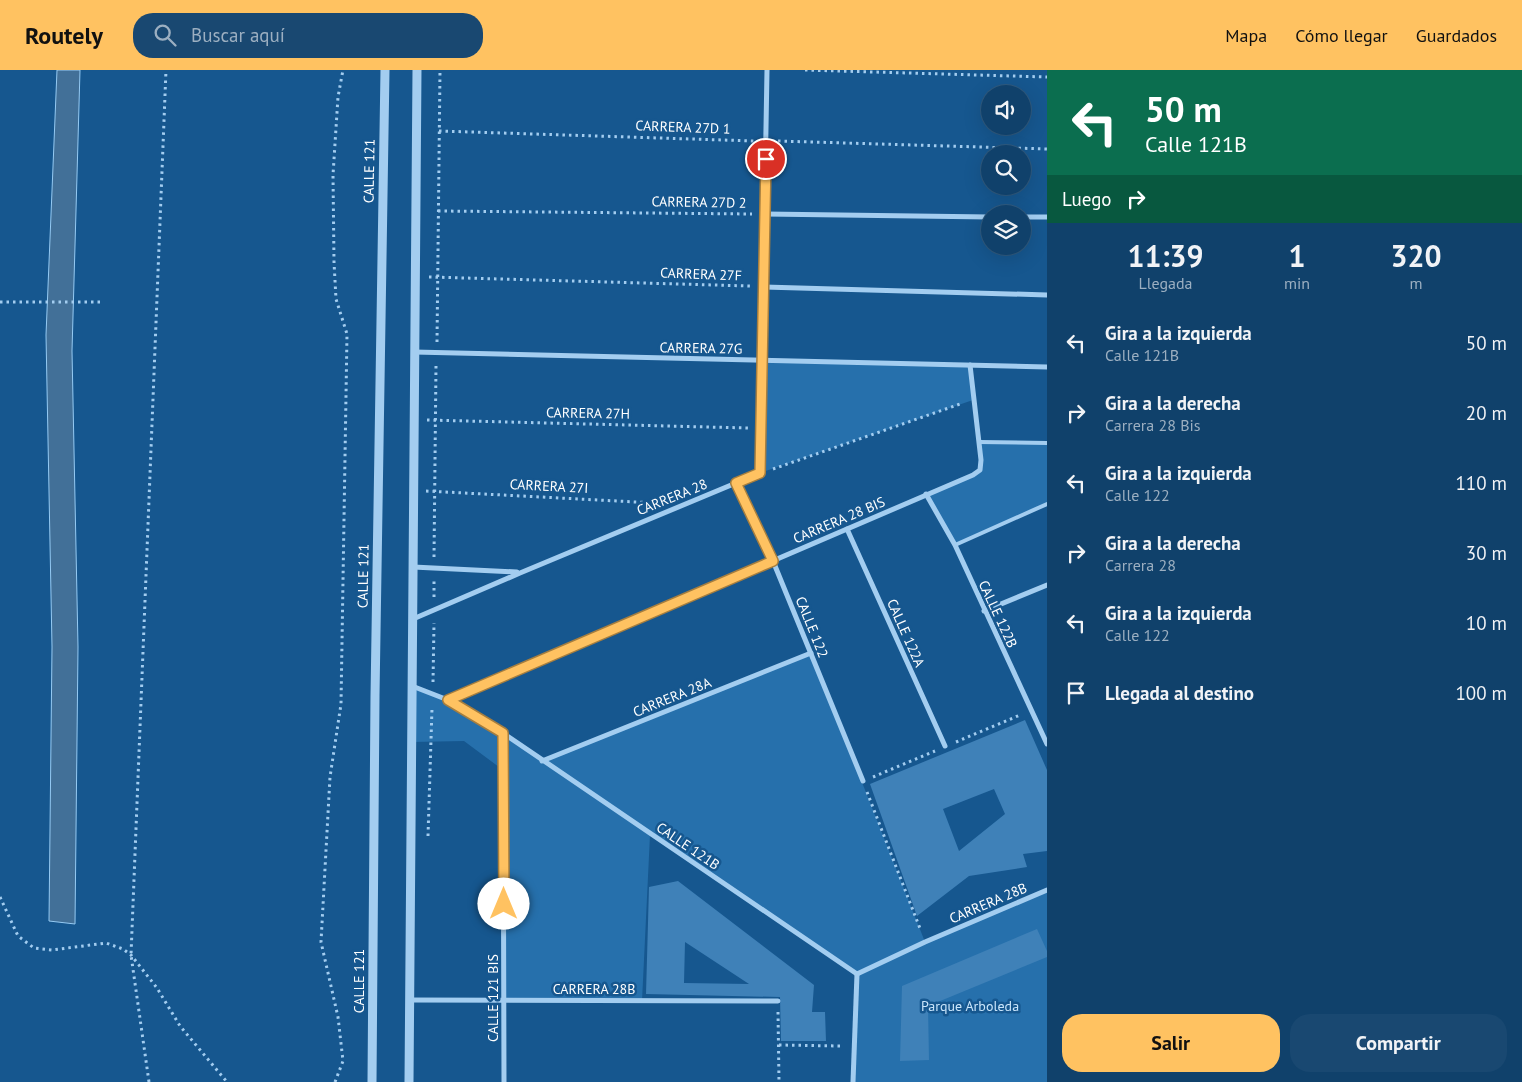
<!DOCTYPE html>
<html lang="es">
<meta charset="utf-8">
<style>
:root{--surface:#10416b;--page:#194871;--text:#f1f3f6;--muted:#9cafc1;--line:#305a7e;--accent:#ffc261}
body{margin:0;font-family:"PT Sans",sans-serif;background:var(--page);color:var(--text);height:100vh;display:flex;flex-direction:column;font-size:19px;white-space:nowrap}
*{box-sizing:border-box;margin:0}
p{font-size:16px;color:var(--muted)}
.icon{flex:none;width:28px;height:28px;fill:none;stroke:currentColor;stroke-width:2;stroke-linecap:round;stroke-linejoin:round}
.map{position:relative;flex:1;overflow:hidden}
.panel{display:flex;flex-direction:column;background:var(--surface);width:475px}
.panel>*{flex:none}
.hud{background:#0b6e4f;color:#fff;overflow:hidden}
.tools{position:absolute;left:981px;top:15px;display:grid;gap:10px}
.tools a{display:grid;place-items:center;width:50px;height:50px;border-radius:50%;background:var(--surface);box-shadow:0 5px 20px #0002,0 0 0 1px var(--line);font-size:25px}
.pin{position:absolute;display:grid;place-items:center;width:42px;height:42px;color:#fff;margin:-21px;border:2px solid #fff;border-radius:50%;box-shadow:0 1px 5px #0007}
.me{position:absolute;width:55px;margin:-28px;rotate:0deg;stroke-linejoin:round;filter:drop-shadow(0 0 4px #0008)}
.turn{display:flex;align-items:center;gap:18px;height:105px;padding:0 15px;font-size:22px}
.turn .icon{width:65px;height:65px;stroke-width:2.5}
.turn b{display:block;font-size:35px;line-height:42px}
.then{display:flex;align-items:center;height:48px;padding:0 15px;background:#0003;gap:10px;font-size:19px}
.eta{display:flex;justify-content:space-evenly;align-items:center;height:85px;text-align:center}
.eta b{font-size:30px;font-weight:600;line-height:35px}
.action{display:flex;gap:10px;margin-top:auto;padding:10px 15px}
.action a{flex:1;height:58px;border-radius:20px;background:var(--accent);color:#111;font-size:20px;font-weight:600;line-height:58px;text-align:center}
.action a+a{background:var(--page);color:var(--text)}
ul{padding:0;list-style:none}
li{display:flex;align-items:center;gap:15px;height:70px;padding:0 15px}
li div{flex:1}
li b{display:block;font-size:19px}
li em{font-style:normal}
header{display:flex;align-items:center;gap:30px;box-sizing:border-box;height:70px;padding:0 25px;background:var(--accent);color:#111}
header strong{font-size:24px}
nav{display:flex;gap:28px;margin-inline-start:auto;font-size:18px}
.search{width:350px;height:45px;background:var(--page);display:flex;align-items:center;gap:12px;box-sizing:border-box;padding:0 18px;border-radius:20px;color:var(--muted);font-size:19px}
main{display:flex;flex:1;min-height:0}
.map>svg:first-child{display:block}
.green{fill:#2670ac}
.water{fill:#427098;stroke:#95caf3}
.building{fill:#3f81b8;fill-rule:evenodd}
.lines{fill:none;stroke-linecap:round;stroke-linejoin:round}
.path{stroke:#a3cdf0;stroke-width:3;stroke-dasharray:2.5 4;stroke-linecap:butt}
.service{stroke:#a3cdf0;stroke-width:4}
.minor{stroke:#a3cdf0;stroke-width:5}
.tertiary{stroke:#a3cdf0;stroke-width:9}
.route-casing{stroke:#a67e3f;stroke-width:12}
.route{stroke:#ffc261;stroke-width:9}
.labels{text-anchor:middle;stroke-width:5;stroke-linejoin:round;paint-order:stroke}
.street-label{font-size:14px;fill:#fff;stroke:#16578f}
.park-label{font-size:14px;fill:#c9e5fb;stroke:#16578f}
</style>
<header>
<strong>Routely</strong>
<div class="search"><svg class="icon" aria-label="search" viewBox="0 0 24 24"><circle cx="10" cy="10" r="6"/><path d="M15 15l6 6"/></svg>Buscar aquí</div>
<nav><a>Mapa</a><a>Cómo llegar</a><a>Guardados</a></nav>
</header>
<main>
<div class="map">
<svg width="1047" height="1012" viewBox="0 0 1047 1012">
<rect width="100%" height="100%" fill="#16578f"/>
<g class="green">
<path d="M762,290L970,295L973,330L760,403Z"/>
<path d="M979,372L1047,373V434L955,475L926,424L980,400Z"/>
<path d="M811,583L925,872L1047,820V1012H853L857,904L650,765L642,931L505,930L503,700L464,671L411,672L412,616L448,630L542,691Z"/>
</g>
<path class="water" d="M57,0H80L72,281L78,577L75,854L49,851L52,577L46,265Z"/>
<g class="building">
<path d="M1025,650L1047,700V781L1023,784L1027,797L969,806L917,846L870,714ZM994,719L1005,744L959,781L943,739Z"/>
<path d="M678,811L814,915L812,942H825L826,971H781L780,927L646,924L649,817ZM685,872L749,914L684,913Z"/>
<path d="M1037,859L1047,881V887L928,936L929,990L900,991L902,916Z"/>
</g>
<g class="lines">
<g class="path">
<path d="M805,0L1047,7"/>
<path d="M439,61L754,71"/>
<path d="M778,71L1047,79"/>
<path d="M438,141L752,144"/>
<path d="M429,207L750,216"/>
<path d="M0,232H102"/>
<path d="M437,272L440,0"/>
<path d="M427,350L748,358"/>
<path d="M773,399L963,333"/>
<path d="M426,421L655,433"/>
<path d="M434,487L436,295"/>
<path d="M434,527V510"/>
<path d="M433,612L434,553"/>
<path d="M956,672L1020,645"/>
<path d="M873,707L935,681"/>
<path d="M867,722L921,861"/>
<path d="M428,766L432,638"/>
<path d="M0,827L18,866L34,878L52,880L106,873L123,879L131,885L157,918L180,956L227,1012"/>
<path d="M778,942L779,1012"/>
<path d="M779,975L841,976"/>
<path d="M149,1012L131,885L166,0"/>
<path d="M335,1012L343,991L338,947L321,872L330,707L341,634L347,264L336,229L334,192L333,105L338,27L343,0"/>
</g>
<g class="service">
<path d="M979,372L1047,373"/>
<path d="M955,475L1047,434"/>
</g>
<g class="minor">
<path d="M765,144L990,147"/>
<path d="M1022,147H1047"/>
<path d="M764,217L1047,225"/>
<path d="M414,282L1047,297"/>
<path d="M736,413L773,491L863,711"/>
<path d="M926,424L955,475L1047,674"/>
<path d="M847,459L945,676"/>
<path d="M413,497L517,502"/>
<path d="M984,541L1047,515"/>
<path d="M413,549L520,503L760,403L767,0"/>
<path d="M412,616L448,630L503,663L857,904"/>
<path d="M448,630L973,405L980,400L981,390L970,295"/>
<path d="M503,663L504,1012"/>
<path d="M542,691L811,583"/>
<path d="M857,904L925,872L1047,820"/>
<path d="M409,930L778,931"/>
<path d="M853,1012L857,904"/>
</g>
<g class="tertiary">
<path d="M372,1012L375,626L385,0"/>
<path d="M409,1012L417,0"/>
</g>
</g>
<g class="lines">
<defs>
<path id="route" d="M504,834L503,663L448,630L773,491L736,413L760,403L766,89"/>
</defs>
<use href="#route" class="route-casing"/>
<use href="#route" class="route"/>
</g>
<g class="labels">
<g class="street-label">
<text transform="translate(683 57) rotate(2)" y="5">CARRERA 27D 1</text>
<text transform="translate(369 101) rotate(-89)" y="5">CALLE 121</text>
<text transform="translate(699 132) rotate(1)" y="5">CARRERA 27D 2</text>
<text transform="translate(701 204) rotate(2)" y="5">CARRERA 27F</text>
<text transform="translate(701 278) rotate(1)" y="5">CARRERA 27G</text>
<text transform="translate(588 343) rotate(1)" y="5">CARRERA 27H</text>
<text transform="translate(549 416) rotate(3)" y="5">CARRERA 27I</text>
<text transform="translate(672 427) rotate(-22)" y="5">CARRERA 28</text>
<text transform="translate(839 450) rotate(-23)" y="5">CARRERA 28 BIS</text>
<text transform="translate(363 506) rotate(-89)" y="5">CALLE 121</text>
<text transform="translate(998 544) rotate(65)" y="5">CALLE 122B</text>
<text transform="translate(812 557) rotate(68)" y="5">CALLE 122</text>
<text transform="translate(906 563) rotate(66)" y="5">CALLE 122A</text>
<text transform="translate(672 627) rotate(-22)" y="5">CARRERA 28A</text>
<text transform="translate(688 776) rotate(34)" y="5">CALLE 121B</text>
<text transform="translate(988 833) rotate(-23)" y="5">CARRERA 28B</text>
<text transform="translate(359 911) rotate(-90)" y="5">CALLE 121</text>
<text x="594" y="924">CARRERA 28B</text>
<text transform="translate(493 928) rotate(-90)" y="5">CALLE 121 BIS</text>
</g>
<g class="park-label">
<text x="970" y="941">Parque Arboleda</text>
</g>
</g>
</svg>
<div class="tools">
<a><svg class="icon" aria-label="sound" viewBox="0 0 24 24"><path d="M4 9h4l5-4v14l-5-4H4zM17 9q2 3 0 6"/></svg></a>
<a><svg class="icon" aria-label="search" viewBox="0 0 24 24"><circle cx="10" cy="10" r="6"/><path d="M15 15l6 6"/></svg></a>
<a><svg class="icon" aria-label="layers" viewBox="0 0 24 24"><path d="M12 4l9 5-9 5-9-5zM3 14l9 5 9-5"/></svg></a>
</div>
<div class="pin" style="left:766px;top:89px;background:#d93025"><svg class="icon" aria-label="arrive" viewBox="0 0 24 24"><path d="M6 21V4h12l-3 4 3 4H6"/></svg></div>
<svg class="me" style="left:504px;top:834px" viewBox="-20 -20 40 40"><circle r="19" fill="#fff"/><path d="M0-13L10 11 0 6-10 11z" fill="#ffc261"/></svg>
</div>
<section class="panel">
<div class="hud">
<div class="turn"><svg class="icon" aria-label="left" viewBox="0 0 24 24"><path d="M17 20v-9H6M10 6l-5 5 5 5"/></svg><div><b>50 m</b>Calle 121B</div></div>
<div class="then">Luego<svg class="icon" aria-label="right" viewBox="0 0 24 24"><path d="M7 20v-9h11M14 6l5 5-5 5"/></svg></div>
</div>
<div class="eta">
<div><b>11:39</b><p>Llegada</p></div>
<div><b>1</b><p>min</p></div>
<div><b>320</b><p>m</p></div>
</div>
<ul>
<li><svg class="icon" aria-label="left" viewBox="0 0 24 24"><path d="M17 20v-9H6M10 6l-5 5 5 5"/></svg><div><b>Gira a la izquierda</b><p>Calle 121B</p></div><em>50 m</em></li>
<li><svg class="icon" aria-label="right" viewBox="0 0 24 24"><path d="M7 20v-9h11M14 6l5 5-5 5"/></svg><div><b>Gira a la derecha</b><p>Carrera 28 Bis</p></div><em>20 m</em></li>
<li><svg class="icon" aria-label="left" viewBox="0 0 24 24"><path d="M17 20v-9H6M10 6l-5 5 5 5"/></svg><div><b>Gira a la izquierda</b><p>Calle 122</p></div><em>110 m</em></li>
<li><svg class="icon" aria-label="right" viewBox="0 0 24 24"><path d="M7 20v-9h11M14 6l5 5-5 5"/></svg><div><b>Gira a la derecha</b><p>Carrera 28</p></div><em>30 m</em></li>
<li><svg class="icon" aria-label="left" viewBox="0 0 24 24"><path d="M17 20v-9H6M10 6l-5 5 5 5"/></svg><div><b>Gira a la izquierda</b><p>Calle 122</p></div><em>10 m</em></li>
<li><svg class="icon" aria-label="arrive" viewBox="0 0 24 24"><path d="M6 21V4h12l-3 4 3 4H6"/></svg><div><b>Llegada al destino</b></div><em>100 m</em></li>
</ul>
<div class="action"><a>Salir</a><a>Compartir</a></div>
</section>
</main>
